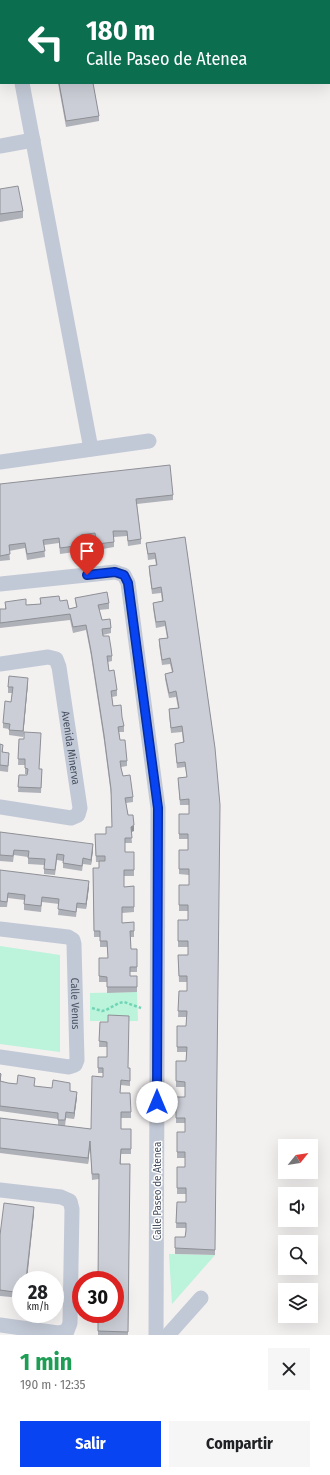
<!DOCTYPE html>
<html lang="es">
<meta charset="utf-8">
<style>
:root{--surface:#fff;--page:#f6f6f6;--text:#202124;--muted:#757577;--accent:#0944f3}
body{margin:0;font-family:"Fira Sans Condensed",sans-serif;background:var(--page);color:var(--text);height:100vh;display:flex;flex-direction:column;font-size:15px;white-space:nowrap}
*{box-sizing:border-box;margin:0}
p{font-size:13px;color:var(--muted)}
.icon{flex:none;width:22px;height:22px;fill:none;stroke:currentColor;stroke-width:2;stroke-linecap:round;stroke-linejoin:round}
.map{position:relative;height:1335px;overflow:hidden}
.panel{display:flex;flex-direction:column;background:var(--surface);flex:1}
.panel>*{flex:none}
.top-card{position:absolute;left:0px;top:0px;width:330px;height:84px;box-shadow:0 4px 16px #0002;background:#0b6e4f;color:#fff;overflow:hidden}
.needle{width:26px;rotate:60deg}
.buttons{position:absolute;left:278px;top:1139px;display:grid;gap:8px}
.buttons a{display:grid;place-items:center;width:40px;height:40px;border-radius:0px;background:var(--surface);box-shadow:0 4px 16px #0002;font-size:20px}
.speed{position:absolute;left:12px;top:1271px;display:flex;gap:8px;font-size:20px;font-weight:700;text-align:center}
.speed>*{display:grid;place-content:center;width:52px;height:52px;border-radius:50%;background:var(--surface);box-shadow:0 4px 16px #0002;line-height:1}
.speed small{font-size:10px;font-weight:400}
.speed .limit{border:6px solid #d22;background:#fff;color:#111}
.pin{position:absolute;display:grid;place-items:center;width:34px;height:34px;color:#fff;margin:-41px -17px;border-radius:50% 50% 50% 0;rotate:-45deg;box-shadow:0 0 4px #0007}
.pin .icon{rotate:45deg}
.me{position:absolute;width:44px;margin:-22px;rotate:0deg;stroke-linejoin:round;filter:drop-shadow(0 0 3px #0008)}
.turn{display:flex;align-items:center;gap:14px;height:84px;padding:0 20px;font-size:18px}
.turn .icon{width:52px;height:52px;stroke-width:2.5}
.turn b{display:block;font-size:28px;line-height:34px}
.round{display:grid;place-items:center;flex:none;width:42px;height:42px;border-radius:0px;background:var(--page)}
.overview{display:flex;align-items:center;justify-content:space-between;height:68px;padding:0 20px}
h1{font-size:24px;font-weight:700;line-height:30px;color:#1e9e55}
.primary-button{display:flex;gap:8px;margin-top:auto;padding:8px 20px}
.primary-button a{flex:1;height:46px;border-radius:0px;background:var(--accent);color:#fff;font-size:16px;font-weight:700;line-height:46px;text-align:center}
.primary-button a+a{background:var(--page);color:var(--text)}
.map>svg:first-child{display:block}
.green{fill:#bbf3db}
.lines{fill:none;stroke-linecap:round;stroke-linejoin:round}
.path{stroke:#70d5b5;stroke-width:2.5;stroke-dasharray:3 2;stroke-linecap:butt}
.minor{stroke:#c2c9d6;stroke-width:15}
.wall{fill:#afb1b8}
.shaded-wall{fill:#8e9096}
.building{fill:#cbced6;stroke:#8e9096}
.route-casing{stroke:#062c9e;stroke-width:10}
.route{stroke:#0944f3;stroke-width:7}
.labels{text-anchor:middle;stroke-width:3;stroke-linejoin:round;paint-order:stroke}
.street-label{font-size:11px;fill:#464f5f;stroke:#fff}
</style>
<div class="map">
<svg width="330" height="1335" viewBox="0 0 330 1335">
<rect width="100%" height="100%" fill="#f3f0f0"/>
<g class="green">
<path d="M0,946L60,955V1052L0,1044Z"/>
<path d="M137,992L138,1021H90V993Z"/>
<path d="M169,1254L215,1255L172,1304Z"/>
</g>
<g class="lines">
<path class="path" d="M92,1008L102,1011L106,1010L119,1003L124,1002L141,1008"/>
<g class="minor">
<path d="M6,0V1"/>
<path d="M328,0L330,1"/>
<path d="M22,83L91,449"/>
<path d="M0,146L33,140"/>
<path d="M0,462L149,441"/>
<path d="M0,584L115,572L124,575L128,583L158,808L156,1335"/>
<path id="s1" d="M0,664L48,657L56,659L59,667L80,808L78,815L71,818L0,807"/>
<path id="s2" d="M0,929L68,937L73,940L74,944L77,1060L75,1065L69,1067L0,1057"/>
<path d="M0,1190L61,1197L70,1201L72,1209L70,1323L67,1331L58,1333L0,1325"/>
<path d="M168,1335L201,1298"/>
</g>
</g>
<g class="wall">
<path d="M58,83H93L99,116V121L66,127Z"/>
<path d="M0,189L23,211V218L0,222Z"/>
<path d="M0,484L173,495V500L137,504L141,539V544L128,546L127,536L114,537V547L97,550L95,539L81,540L82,551L60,554L59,543L44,545L45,557L27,560L25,548L9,551L10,560L0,561Z"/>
<path d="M185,537L215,748V1255L175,1254V1237H185L186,1228H176L177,1202H186V1194H177V1167H185V1158H177V1132H185V1123H176V1102L185,1097V1087H176V1072L186,1061V1052H177V1026H186L187,1017H178L179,991H187V982H179L178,955H188V947H178V920H188V911H179V885H189V875L179,874V869L188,850V839H179V814H189V805H180L178,778L187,777L185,767L177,768L176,758L175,744L183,742L182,732L171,733L169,714V709L178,708L176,697L169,698L165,679V674L172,672L170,664L162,665L159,645V639L167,638L165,626L156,628L153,608V603L162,601L161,593L152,594L149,571V566L156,565L155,559L148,560L146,543Z"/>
<path d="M40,598L60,601L69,609L76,607L75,598L109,603V609L99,610L102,620L111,628V633L103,635L112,656V661L108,662L109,671L117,690V696L112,697L113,706L124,726V732H119L120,740L127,761V766L121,767L123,776L133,797V802L126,803L128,815L134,831L131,832L132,843H125V852H134V876H124V887L134,886V912L122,913V923L134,922V937H131V949H137V972H130V976H137V992L107,993V982H99V958H108L107,947H100V937H94L93,868H99V862H96L95,834H106L112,827L111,795L104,741L91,656L86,630L73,633L70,620L0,628V609H5V602L26,605L40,604Z"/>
<path d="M28,683L23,737L9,735V729L3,728V723L11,702L12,693H8V687Z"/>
<path d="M19,739L39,769H42L41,793L18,792L19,775H27V774H25V765H18Z"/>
<path d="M0,744L3,750V752L9,758L8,772L0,771Z"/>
<path d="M0,832L93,850L91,865L83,864L82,871L63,868V861L57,860L55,875L44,874V865L28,864V857L14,855L13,862L0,861Z"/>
<path d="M0,870L89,887L86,909L77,908L76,917L58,915L59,904L42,902L41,912L32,911L24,910V900L8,898L7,907H0Z"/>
<path d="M100,1022L128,1068H130V1086L121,1085L120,1093L131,1112V1118H121V1129H131V1154H121V1164H130L128,1335H98L99,1179L92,1180L90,1146L88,1164L0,1153V1118L91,1129L103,1077V1073H98V1057H107V1047H99Z"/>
<path d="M0,1073L1,1079V1081L8,1083L35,1086L70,1091L77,1097L74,1119L66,1118L65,1126L58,1125V1119L0,1111Z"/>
<path d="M34,1213L21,1280V1298L0,1296V1235Z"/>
</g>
<g class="shaded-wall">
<path d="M28,678V683L23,737V731Z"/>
<path d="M134,825V831L131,832V827Z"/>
<path d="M93,844V850L91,865V860Z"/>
<path d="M89,881V887L86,909V904Z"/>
<path d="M77,1092V1097L74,1119V1113Z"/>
<path d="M90,1141V1146L88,1164V1158Z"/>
<path d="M34,1207V1213L27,1280H26Z"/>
</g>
<g class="building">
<rect x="43" y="0" width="33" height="1"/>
<path d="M59,83H93L99,116L66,121Z"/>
<path d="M18,186L23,211L0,214V189Z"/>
<path d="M170,465L173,495L136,499L141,539L128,541L127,531H113L114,542L97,544L95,533L81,535L82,545L60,548L59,538L43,540L45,551L27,554L25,543L9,545L10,554L0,556V484Z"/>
<path d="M185,537L215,748L220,805L215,1250L175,1248V1237H185L186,1231V1223H176L177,1202H186V1188H177V1167H185V1152H177V1132H185V1118H176V1097H185V1082L176,1081V1061H186L187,1047H177V1026H186L187,1011H178L179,991H187V976H179L178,955H188V941H178V920H188V905H179V885H189V869H179V850H188V834H179V814H189V799L180,800L178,778L187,777L185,762L177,763L175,744L184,742L182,726L171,728L169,709L179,708L176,691L169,693L165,674L173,672L170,658L162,660L159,639L168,638L165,621L156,622L153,603L163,601L162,593L161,587L152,589L149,566L157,565L155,553L148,554L146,543Z"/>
<path d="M107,592L109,603L98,605L102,620L110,619L111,628L102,629L103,636H109L111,648L112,656H107L109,671L114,670L117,690L111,691L113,706L121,705L122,717L124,726L118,727L120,740H125L127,761H120L121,768L123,776L130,775L133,797L125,798L128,815H133L134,825L131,827L132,838H125V852H134V870H124V887L134,886V907H122V923L134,922V931H130L131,949H137V967H130V976H137V987H107V977L99,976V958H108L107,941H100V931H94L93,868H99V861H105V856H96L95,834H106V827H112L111,789L104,735L91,651L86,625L73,627L70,614L0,623V609H6L5,602L26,599V605L41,604L40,598L59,596L60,601L67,600L69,609L77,607L75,598Z"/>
<path d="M9,676L28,678L23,731L9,730L10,724L3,723L5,701L11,702L13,687H8Z"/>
<path d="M24,732L41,733L39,769H42L41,788L18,787L19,775H27L28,769L25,768V759H18L19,739H24Z"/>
<path d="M0,744L3,745L2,752L9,753L8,766L0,765Z"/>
<path d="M0,832L93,844L91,860L83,858L82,866L63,863L64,855L57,854L55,870L44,869L45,859L28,858L29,851L14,850L13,856L0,855Z"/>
<path d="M0,870L89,881L86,904L77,903L76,912L58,909L59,899L42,897L41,906L32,905L24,904L25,895L8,893L7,902L0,901Z"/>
<path d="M108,1015L129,1016L128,1068H130V1081L121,1080L120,1093H130L131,1112H121V1129H131V1149H121L120,1164H130L128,1332L98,1331V1314H115V1280H98L99,1174H92L90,1141L88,1158L0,1148V1118L91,1129L92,1076L103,1077V1068H98V1057H107V1042L99,1041L100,1022H108Z"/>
<path d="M0,1073L1,1074L0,1081L8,1083L17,1084L18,1075L35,1078L34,1086L52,1088L53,1080L70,1083V1091L77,1092L74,1113L66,1112L65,1120H58V1113L0,1106Z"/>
<path d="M4,1203L34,1207L26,1280H21V1293L0,1290V1235Z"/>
</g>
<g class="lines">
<defs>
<path id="route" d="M87,575L115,572L124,575L128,583L158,808L157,1102"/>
</defs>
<use href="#route" class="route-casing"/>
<use href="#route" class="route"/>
</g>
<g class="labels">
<g class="street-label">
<text dy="4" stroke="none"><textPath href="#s1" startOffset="147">Avenida Minerva</textPath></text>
<text dy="4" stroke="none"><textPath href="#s2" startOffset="138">Calle Venus</textPath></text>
<text transform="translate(157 1191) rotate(-90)" y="4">Calle Paseo de Atenea</text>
</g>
</g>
</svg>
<div class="buttons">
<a><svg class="needle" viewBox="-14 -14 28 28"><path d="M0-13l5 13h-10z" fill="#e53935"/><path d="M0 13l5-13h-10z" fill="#757577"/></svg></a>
<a><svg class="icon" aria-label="sound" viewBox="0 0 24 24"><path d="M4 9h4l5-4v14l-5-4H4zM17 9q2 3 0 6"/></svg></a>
<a><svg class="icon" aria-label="search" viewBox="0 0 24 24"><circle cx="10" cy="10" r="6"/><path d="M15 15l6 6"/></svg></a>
<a><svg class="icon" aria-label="layers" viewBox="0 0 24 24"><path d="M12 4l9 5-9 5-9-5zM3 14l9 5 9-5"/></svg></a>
</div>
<div class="speed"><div>28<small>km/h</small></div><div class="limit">30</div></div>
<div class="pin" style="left:87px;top:575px;background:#d93025"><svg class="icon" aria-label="arrive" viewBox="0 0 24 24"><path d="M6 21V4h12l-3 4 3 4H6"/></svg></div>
<svg class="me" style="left:157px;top:1102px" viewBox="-20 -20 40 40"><circle r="19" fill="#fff"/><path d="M0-13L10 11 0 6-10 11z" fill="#0944f3"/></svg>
<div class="top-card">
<div class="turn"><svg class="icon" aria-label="left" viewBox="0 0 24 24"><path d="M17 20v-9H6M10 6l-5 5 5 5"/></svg><div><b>180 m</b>Calle Paseo de Atenea</div></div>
</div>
</div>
<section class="panel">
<div class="overview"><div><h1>1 min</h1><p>190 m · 12:35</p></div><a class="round"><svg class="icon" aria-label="close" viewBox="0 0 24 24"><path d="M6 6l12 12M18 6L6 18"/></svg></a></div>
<div class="primary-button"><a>Salir</a><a>Compartir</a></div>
</section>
